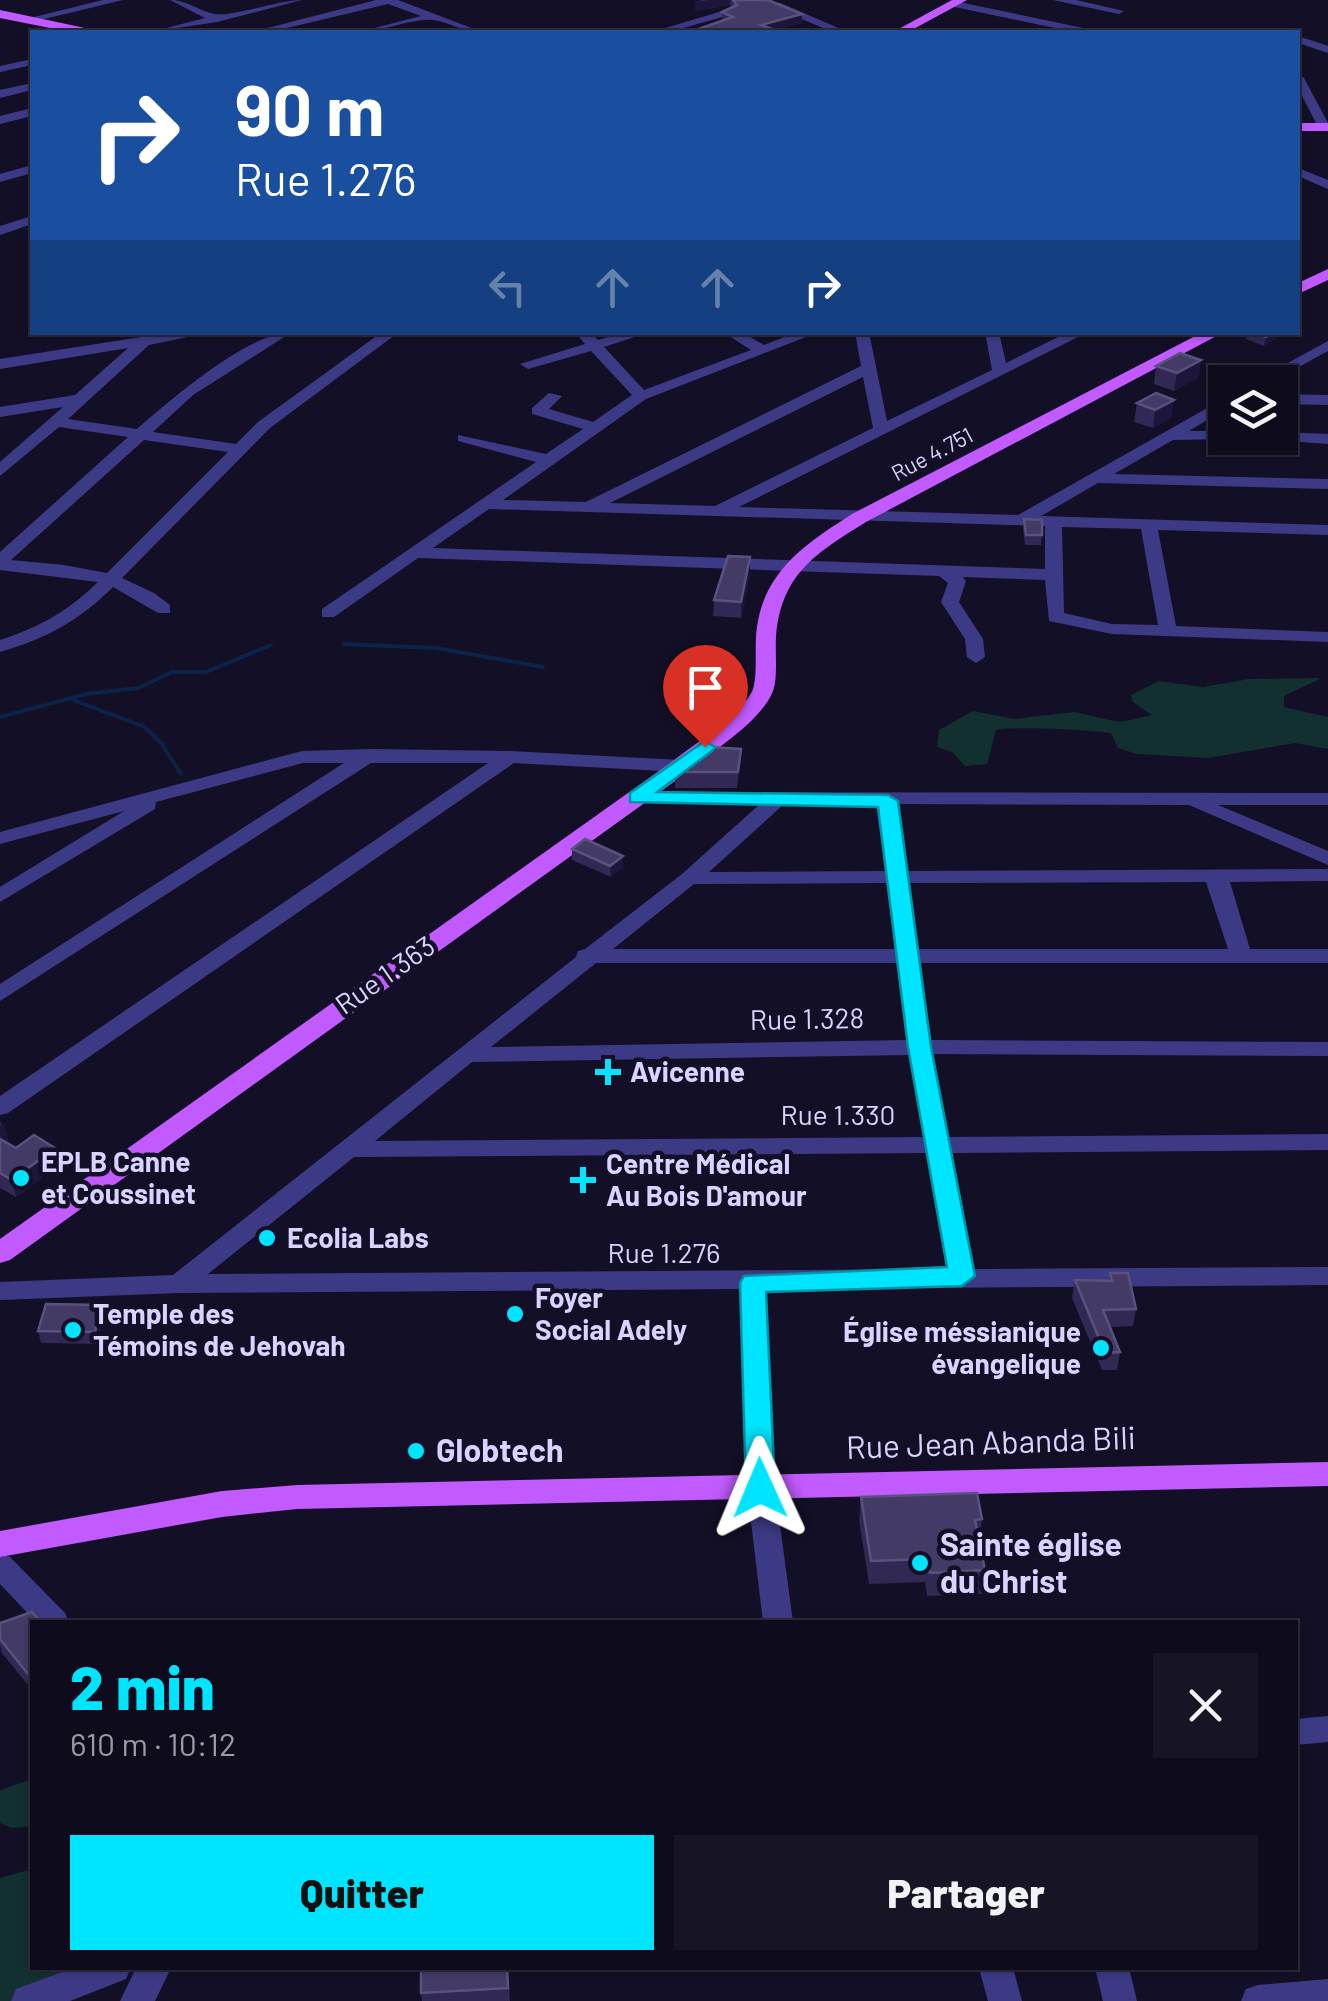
<!DOCTYPE html>
<html lang="fr">
<meta charset="utf-8">
<style>
:root{--surface:#0e0b1c;--page:#171425;--text:#f1f3f6;--muted:#9b9ba3;--line:#2e2b3b;--accent:#00e5ff}
body{margin:0;font-family:Barlow,sans-serif;background:var(--page);color:var(--text);height:100vh;display:flex;flex-direction:column;font-size:38px;white-space:nowrap}
*{box-sizing:border-box;margin:0}
p{font-size:32px;color:var(--muted)}
.icon{flex:none;width:55px;height:55px;fill:none;stroke:currentColor;stroke-width:2;stroke-linecap:round;stroke-linejoin:round}
.map{position:relative;flex:1;overflow:hidden}
.panel{position:absolute;left:30px;top:1620px;width:1268px;height:350px;display:flex;flex-direction:column;background:var(--surface);border-radius:0px;box-shadow:0 2px 8px #0004,0 0 0 2px var(--line)}
.panel>*{flex:none}
.top-card{position:absolute;left:30px;top:30px;width:1270px;height:305px;border-radius:0px;box-shadow:0 2px 8px #0004,0 0 0 2px var(--line);background:#1a4fa0;color:#fff;overflow:hidden}
.fabs{position:absolute;left:1208px;top:365px;display:grid;gap:20px}
.fabs a{display:grid;place-items:center;width:90px;height:90px;border-radius:0px;background:var(--surface);box-shadow:0 2px 8px #0004,0 0 0 2px var(--line);font-size:50px}
.pin{position:absolute;display:grid;place-items:center;width:85px;height:85px;color:#fff;margin:-102px -42px;border-radius:50% 50% 50% 0;rotate:-45deg;box-shadow:0 0 10px #0007}
.pin .icon{rotate:45deg}
.me{position:absolute;width:110px;margin:-55px;rotate:359deg;stroke-linejoin:round;filter:drop-shadow(0 0 8px #0008)}
.turn{display:flex;align-items:center;gap:35px;height:210px;padding:0 40px;font-size:45px}
.turn .icon{width:130px;height:130px;stroke-width:2.5}
.turn b{display:block;font-size:70px;line-height:85px}
.lanes{display:flex;align-items:center;height:95px;padding:0 40px;background:#0003;justify-content:center;gap:50px;direction:ltr}
.lanes .off{opacity:.35}
.round{display:grid;place-items:center;flex:none;width:105px;height:105px;border-radius:0px;background:var(--page)}
.headline{display:flex;align-items:center;justify-content:space-between;height:170px;padding:0 40px}
h1{font-size:60px;font-weight:800;line-height:75px;color:var(--accent)}
.cta{display:flex;gap:20px;margin-top:auto;padding:20px 40px}
.cta a{flex:1;height:115px;border-radius:0px;background:var(--accent);color:#111;font-size:40px;font-weight:800;line-height:115px;text-align:center}
.cta a+a{background:var(--page);color:var(--text)}
.map>svg:first-child{display:block}
.green{fill:#12302f}
.lines{fill:none;stroke-linecap:round;stroke-linejoin:round}
.stream{stroke:#0c2248;stroke-width:4}
.minor{fill:#3d3a85;fill-rule:evenodd}
.major{fill:#c25bff;fill-rule:evenodd}
.wall{fill:#312854}
.shaded-wall{fill:#1d163a}
.building{fill:#433a66;stroke:#5a527e;stroke-width:2.5}
.route{fill:#00e5ff;stroke:#0095a6;stroke-width:2.5}
.poi-dot{fill:#00e5ff;stroke:#130f26;stroke-width:4}
.labels{text-anchor:middle;stroke-width:9;stroke-linejoin:round;paint-order:stroke}
.far-street-label{font-size:22px;fill:#d9d4ff;stroke:#130f26}
.street-label{font-size:28px;fill:#d9d4ff;stroke:#130f26}
.poi-label{font-size:28px;font-weight:bold;fill:#d9d4ff;stroke:#130f26;text-anchor:start}
.near-street-label{font-size:32px;fill:#d9d4ff;stroke:#130f26}
.near-poi-label{font-size:32px;font-weight:bold;fill:#d9d4ff;stroke:#130f26;text-anchor:start}
</style>
<div class="map">
<svg width="1328" height="2001" viewBox="0 0 1328 2001">
<rect width="100%" height="100%" fill="#130f26"/>
<g class="green">
<path d="M1322,678L1284,696V707L1328,717V749L1295,743L1208,758L1137,754L1118,748L1111,733C1096,730 1009,726 996,730L987,764L965,766L952,752L937,747L939,730L973,711L1014,719L1074,712L1120,722L1152,715L1133,702L1131,695L1159,681L1203,687L1249,679Z"/>
<path d="M32,1779V1826L12,1828L0,1823V1790Z"/>
<path d="M32,1869V1968H93L55,1984L51,2001H0V1878Z"/>
</g>
<g class="lines">
<g class="stream">
<path d="M344,644L436,648L543,667"/>
<path d="M73,700L145,727L163,745"/>
<path d="M0,717L86,694L138,688L172,672H206L271,645"/>
<path d="M163,746L181,774"/>
</g>
<g class="minor">
<path d="M103,0H123L36,21L30,18Z"/>
<path d="M170,0C188,0 198,11 215,14C233,17 278,0 302,0L217,22L151,32L205,18Z"/>
<path d="M376,0H398L482,32C463,33 451,22 433,20C412,18 383,32 359,32L421,16L388,4L270,32H252Z"/>
<path d="M1053,0H1076L1124,11L1119,14Z"/>
<path d="M954,1L1088,29L1094,32H1074L950,6Z"/>
<path d="M772,3H780L848,32H833L772,7Z"/>
<path d="M729,9L733,14L669,32H652Z"/>
<path d="M1298,36L1328,46V53L1298,43Z"/>
<path d="M32,59V65L0,72V66Z"/>
<path d="M1298,74L1304,78L1328,123V130L1318,127L1298,88Z"/>
<path d="M32,83V90L0,98V90Z"/>
<path d="M32,108V116L0,124V116Z"/>
<path d="M32,165V173L0,182V174Z"/>
<path d="M1298,168L1328,180V189L1298,176Z"/>
<path d="M32,216V224L0,235V226Z"/>
<path d="M173,332H212L149,345L68,419L137,429C170,400 249,332 292,332L193,395L153,432L236,444L258,422L382,332H399L270,428L122,578L154,593L170,605V613H158L113,587C80,620 46,639 0,652V640C40,627 68,611 98,582L0,570V552L128,437L59,427L0,476V462L63,407L0,417V407L75,395L128,348L0,369V359ZM144,440L228,452L107,573L64,565L11,560Z"/>
<path d="M575,332H591L598,340L625,332H650L604,347L644,390L751,350L723,332H742L764,345L797,332H819L646,399L503,500L586,502L861,366L855,332H869L887,421L992,370L985,332H999L1006,363L1068,332H1088L739,507L1018,515L1225,398V409L1189,431H1225V438L1231,439L1173,440L1114,474L1328,479V489L1098,483L1041,516L1328,525V535L1158,530L1176,626L1328,632V642L1112,634L1049,621L1045,580L963,577L966,581L959,602L983,639L985,657L976,663L967,657L965,639L941,602L948,583L939,576L418,558L334,617H322V609L536,462L458,441V435L546,454L583,429L532,414V408L549,393L562,396L549,409L593,422L632,395L591,351L528,369L520,364L585,344ZM863,377L873,428L715,506L610,503ZM489,509L1045,526V569L433,548ZM1062,527L1141,529L1158,625L1112,624L1064,613Z"/>
<path d="M1328,341V351L1271,382H1253Z"/>
<path d="M1280,394L1328,395V405L1280,404Z"/>
<path d="M1280,432L1328,434V444L1274,440L1272,438H1280Z"/>
<path d="M370,749L510,751L681,760L691,766L681,772L514,763L8,1113L0,1115V1096L488,763H371L0,1001V984L344,763H303L156,802L155,809L0,902V887L124,811L0,844V832L302,751Z"/>
<path d="M637,792L1328,793V805H1218L1328,851V865L1189,805L899,804L908,871L1328,869V881L1230,882L1250,949H1328V963H920L931,1040L1328,1042V1056L933,1054L948,1137L1328,1134V1150L951,1153L973,1269L1328,1267V1285L766,1289L775,1488L793,1622H763L747,1488L740,1289L179,1293L0,1300V1282L173,1275L576,957L578,951L585,949L682,874L760,804L630,802L627,798ZM784,804H878L887,871L709,872ZM1206,882L1228,949H918L909,883ZM888,883L896,949H613L694,884ZM596,963H898L908,1040L491,1047ZM910,1055L924,1137L375,1141L472,1062ZM927,1153L947,1269L208,1274L354,1157Z"/>
<path d="M0,1553L10,1557L65,1613L69,1622H36L0,1584Z"/>
<path d="M1328,1716V1742L1295,1745V1719Z"/>
<path d="M73,1968H131L126,1979L70,2001H11L16,1989Z"/>
<path d="M136,1968H171L155,2001H120Z"/>
<path d="M979,1968H1013L1022,2001H988Z"/>
<path d="M1095,1968H1129L1137,2001H1103Z"/>
<path d="M1328,1979V2001H1241L1246,1989L1258,1985Z"/>
</g>
<g class="major">
<path d="M952,0H967L908,32H893Z"/>
<path d="M0,10L85,28L91,32H70L0,18Z"/>
<rect x="1298" y="123" width="30" height="8"/>
<path d="M1328,269V280L1298,294V283Z"/>
<path d="M1203,332H1224L866,522C816,553 781,574 776,637C775,653 778,677 773,691C760,723 714,749 689,771L10,1260L0,1263V1239L673,761C692,746 746,710 753,689C758,671 754,646 757,627C765,570 807,543 852,514Z"/>
<path d="M1328,1462V1486L297,1509L222,1517L0,1557V1531L222,1491L297,1485Z"/>
</g>
</g>
<g class="wall">
<path d="M702,0H768L802,23L774,30L722,21V12L732,8L730,5L695,11V2Z"/>
<path d="M1247,332H1287L1264,346L1246,339Z"/>
<path d="M1201,360L1198,378L1174,391L1154,384L1156,366Z"/>
<path d="M1174,400L1171,418L1153,428L1134,422L1137,403Z"/>
<path d="M1024,519L1042,535L1041,545H1025L1023,529Z"/>
<path d="M750,573L741,618L713,616L714,600Z"/>
<path d="M741,749L737,788H675V772Z"/>
<path d="M572,849L623,867L611,877L572,860Z"/>
<path d="M0,1121L8,1140L6,1142L16,1148L59,1165L16,1197L0,1188Z"/>
<path d="M1110,1273L1136,1309L1133,1326L1110,1327L1120,1352L1117,1370H1102L1072,1298L1075,1280L1109,1281Z"/>
<path d="M103,1316L98,1344L41,1343L38,1331Z"/>
<path d="M861,1497L982,1519L979,1543L985,1570L982,1594L927,1596L925,1582L869,1584L859,1520Z"/>
<path d="M32,1622V1690L2,1653L0,1646V1623Z"/>
<path d="M508,1968L510,2001H422L421,1993Z"/>
</g>
<g class="shaded-wall">
<path d="M710,0H730V5L695,11V2Z"/>
<path d="M802,14V23L764,32L761,25Z"/>
<path d="M1274,332H1287L1264,346L1266,337Z"/>
<path d="M1201,360L1198,378L1174,391L1177,373Z"/>
<path d="M1174,400L1171,418L1153,428L1155,410Z"/>
<path d="M750,557V573L741,618V602Z"/>
<path d="M623,856V867L611,877L610,866Z"/>
<path d="M4,1123L8,1140L0,1147V1126Z"/>
<path d="M55,1148L59,1165L16,1197L12,1180Z"/>
<path d="M101,1305L103,1316L98,1344L95,1332Z"/>
</g>
<g class="building">
<path d="M733,0H768L802,14L761,25L781,32H690L733,17L722,12L737,5Z"/>
<path d="M1252,332H1274L1266,337Z"/>
<path d="M1180,353L1201,360L1177,373L1156,366Z"/>
<path d="M1156,393L1174,400L1155,410L1137,403Z"/>
<path d="M1024,519L1042,520V535H1026Z"/>
<path d="M728,556L750,557L741,602L714,600Z"/>
<path d="M710,747L741,749L738,772H675Z"/>
<path d="M585,839L623,856L610,866L572,849Z"/>
<path d="M34,1135L55,1148L12,1180L0,1173V1139L16,1148Z"/>
<path d="M1110,1273H1128L1136,1309L1103,1310L1120,1352L1105,1353L1075,1280L1112,1281Z"/>
<path d="M46,1304L101,1305L95,1332L38,1331Z"/>
<path d="M977,1493L982,1519L975,1520L985,1570L930,1573L927,1559L871,1561L861,1497Z"/>
<path d="M32,1612L41,1622H32V1679L0,1639V1623Z"/>
<path d="M421,1968H507L508,1988L421,1993Z"/>
</g>
<path class="route" d="M705,741L715,747L712,751L657,792L888,795L898,801L931,1047L975,1276L962,1286L766,1292L775,1488L771,1496H750L746,1488L740,1283L744,1276L947,1267L908,1047L878,807L630,802V793Z"/>
<g class="poi-dot">
<path d="M603 1057h10v10h10v10h-10v10h-10v-10h-10v-10h10z"/>
<circle cx="21" cy="1178" r="10"/>
<path d="M578 1165h10v10h10v10h-10v10h-10v-10h-10v-10h10z"/>
<circle cx="267" cy="1238" r="10"/>
<circle cx="515" cy="1314" r="10"/>
<circle cx="73" cy="1330" r="10"/>
<circle cx="1101" cy="1348" r="10"/>
<circle cx="416" cy="1451" r="10"/>
<circle cx="920" cy="1563" r="10"/>
</g>
<g class="labels">
<g class="far-street-label">
<text transform="translate(932 454) rotate(-28)" y="8">Rue 4.751</text>
</g>
<g class="street-label">
<text transform="translate(385 975) rotate(-35)" y="10">Rue 1.363</text>
<text transform="translate(807 1019) rotate(-1)" y="10">Rue 1.328</text>
<text x="838" y="1125">Rue 1.330</text>
<text x="664" y="1263">Rue 1.276</text>
</g>
<g class="poi-label">
<text x="630" y="1082">Avicenne</text>
<text x="41" y="1172">EPLB Canne<tspan x="41" dy="32">et Coussinet</tspan></text>
<text x="606" y="1174">Centre Médical<tspan x="606" dy="32">Au Bois D'amour</tspan></text>
<text x="287" y="1248">Ecolia Labs</text>
<text x="535" y="1308">Foyer<tspan x="535" dy="32">Social Adely</tspan></text>
<text x="93" y="1324">Temple des<tspan x="93" dy="32">Témoins de Jehovah</tspan></text>
<text x="1081" y="1342" text-anchor="end">Église méssianique<tspan x="1081" dy="32">évangelique</tspan></text>
</g>
<g class="near-street-label">
<text transform="translate(991 1443) rotate(-2)" y="11">Rue Jean Abanda Bili</text>
</g>
<g class="near-poi-label">
<text x="436" y="1462">Globtech</text>
<text x="940" y="1556">Sainte église<tspan x="940" dy="37">du Christ</tspan></text>
</g>
</g>
</svg>
<div class="fabs">
<a><svg class="icon" aria-label="layers" viewBox="0 0 24 24"><path d="M12 4l9 5-9 5-9-5zM3 14l9 5 9-5"/></svg></a>
</div>
<div class="pin" style="left:705px;top:747px;background:#d93025"><svg class="icon" aria-label="arrive" viewBox="0 0 24 24"><path d="M6 21V4h12l-3 4 3 4H6"/></svg></div>
<svg class="me" style="left:760px;top:1488px" viewBox="-20 -20 40 40"><path d="M0-17L14 15 0 8-14 15z" fill="#00e5ff" stroke="#fff" stroke-width="4"/></svg>
<div class="top-card">
<div class="turn"><svg class="icon" aria-label="right" viewBox="0 0 24 24"><path d="M7 20v-9h11M14 6l5 5-5 5"/></svg><div><b>90 m</b>Rue 1.276</div></div>
<div class="lanes"><svg class="icon off" aria-label="left" viewBox="0 0 24 24"><path d="M17 20v-9H6M10 6l-5 5 5 5"/></svg><svg class="icon off" aria-label="ahead" viewBox="0 0 24 24"><path d="M12 20V5M6 11l6-6 6 6"/></svg><svg class="icon off" aria-label="ahead" viewBox="0 0 24 24"><path d="M12 20V5M6 11l6-6 6 6"/></svg><svg class="icon" aria-label="right" viewBox="0 0 24 24"><path d="M7 20v-9h11M14 6l5 5-5 5"/></svg></div>
</div>
<section class="panel">
<div class="headline"><div><h1>2 min</h1><p>610 m · 10:12</p></div><a class="round"><svg class="icon" aria-label="close" viewBox="0 0 24 24"><path d="M6 6l12 12M18 6L6 18"/></svg></a></div>
<div class="cta"><a>Quitter</a><a>Partager</a></div>
</section>
</div>
